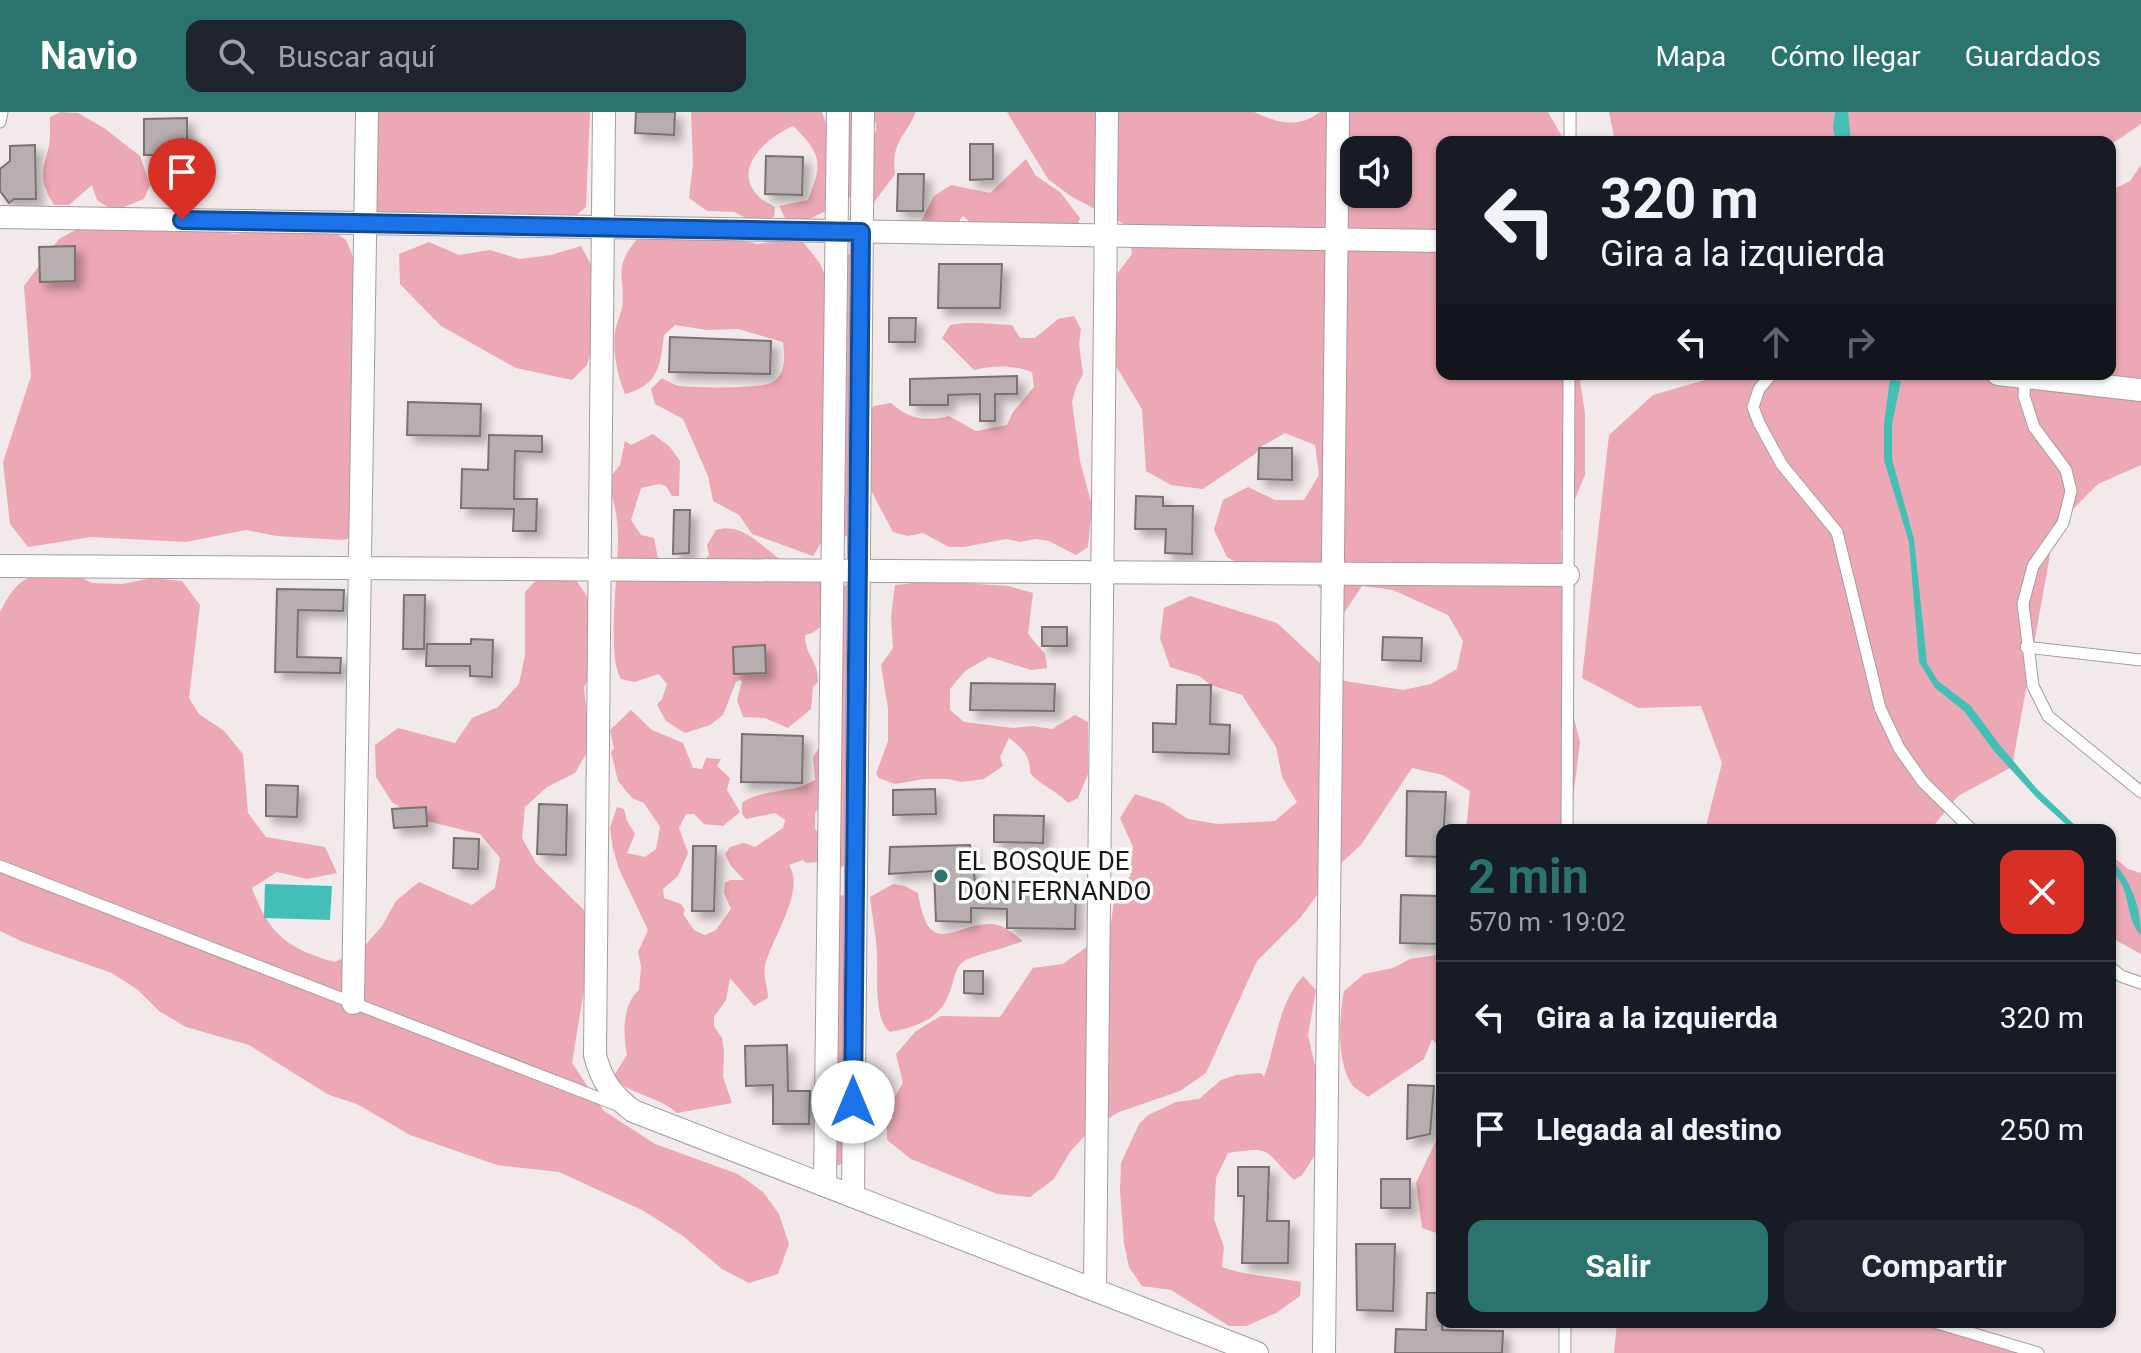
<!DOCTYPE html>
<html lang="es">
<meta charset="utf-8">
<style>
:root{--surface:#171b24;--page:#20242c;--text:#f1f3f6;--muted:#9ea1a6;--line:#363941;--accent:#2b746e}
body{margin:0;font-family:Roboto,sans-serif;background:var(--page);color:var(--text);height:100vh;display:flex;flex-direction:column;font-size:30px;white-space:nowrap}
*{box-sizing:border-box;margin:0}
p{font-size:26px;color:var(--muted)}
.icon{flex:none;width:44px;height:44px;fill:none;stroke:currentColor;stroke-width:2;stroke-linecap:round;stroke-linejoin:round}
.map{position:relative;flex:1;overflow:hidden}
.drawer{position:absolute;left:1436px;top:712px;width:680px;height:504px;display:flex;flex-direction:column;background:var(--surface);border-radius:16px;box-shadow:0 2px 6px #0004}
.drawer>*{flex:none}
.top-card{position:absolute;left:1436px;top:24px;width:680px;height:244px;border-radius:16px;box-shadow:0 2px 6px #0004;background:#171b24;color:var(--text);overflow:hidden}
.fabs{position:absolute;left:1340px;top:24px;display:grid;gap:16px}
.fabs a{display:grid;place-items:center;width:72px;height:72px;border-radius:16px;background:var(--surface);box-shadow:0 2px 6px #0004;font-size:40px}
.pin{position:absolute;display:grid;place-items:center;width:68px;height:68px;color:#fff;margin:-82px -34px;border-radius:50% 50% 50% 0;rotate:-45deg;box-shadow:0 0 8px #0007}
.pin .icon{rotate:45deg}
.me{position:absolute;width:88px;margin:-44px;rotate:0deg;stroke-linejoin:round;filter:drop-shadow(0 0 6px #0008)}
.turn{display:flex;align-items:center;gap:28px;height:168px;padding:0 32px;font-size:36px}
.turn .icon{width:104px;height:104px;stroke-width:2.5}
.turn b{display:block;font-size:56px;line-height:68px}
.lanes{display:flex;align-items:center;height:76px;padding:0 32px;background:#0003;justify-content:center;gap:40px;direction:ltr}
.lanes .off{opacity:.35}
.round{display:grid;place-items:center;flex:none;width:84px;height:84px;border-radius:16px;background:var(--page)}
.summary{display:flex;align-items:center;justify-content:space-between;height:136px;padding:0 32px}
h1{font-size:48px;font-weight:700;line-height:60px;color:var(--accent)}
.button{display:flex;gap:16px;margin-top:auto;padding:16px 32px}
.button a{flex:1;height:92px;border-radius:16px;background:var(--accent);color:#fff;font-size:32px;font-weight:700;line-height:92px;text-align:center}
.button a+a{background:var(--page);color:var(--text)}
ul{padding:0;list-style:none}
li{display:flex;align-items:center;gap:24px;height:112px;padding:0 32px;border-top:2px solid var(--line)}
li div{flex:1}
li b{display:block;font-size:30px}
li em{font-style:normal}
header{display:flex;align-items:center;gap:48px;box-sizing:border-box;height:112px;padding:0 40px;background:var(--accent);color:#fff}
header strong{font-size:38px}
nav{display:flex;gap:44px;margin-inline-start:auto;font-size:28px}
.search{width:560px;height:72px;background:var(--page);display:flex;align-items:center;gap:20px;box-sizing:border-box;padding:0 28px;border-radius:16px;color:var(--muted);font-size:30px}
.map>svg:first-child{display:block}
.green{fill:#eca8b4;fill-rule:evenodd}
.water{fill:#43c0b6}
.building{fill:#b7aeaf;stroke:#797172;stroke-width:2;filter:url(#shadow)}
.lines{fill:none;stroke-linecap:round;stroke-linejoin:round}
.service-casing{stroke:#a69c9e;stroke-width:13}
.minor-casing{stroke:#a69c9e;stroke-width:24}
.service{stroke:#fff;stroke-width:11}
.minor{stroke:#fff;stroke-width:22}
.route-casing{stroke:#114b97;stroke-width:20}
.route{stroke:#1a73e8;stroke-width:14}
.poi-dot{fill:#2b746e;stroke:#fff;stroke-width:3}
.labels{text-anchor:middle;stroke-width:7;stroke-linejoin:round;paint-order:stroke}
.poi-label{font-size:26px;fill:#1a1717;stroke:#fff;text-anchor:start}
</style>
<header>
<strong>Navio</strong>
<div class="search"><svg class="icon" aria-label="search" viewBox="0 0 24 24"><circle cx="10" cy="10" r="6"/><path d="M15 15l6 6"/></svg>Buscar aquí</div>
<nav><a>Mapa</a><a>Cómo llegar</a><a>Guardados</a></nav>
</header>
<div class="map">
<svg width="2141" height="1241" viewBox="0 0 2141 1241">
<defs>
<filter id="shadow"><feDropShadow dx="7" dy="7" stdDeviation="4" flood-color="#0004"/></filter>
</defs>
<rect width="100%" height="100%" fill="#f2e9ea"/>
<g class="green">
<path d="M60,0L78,1L104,16L140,44L150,73L144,87L114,99L97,88L92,73L69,93H54C40,70 41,62 48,38C51,28 50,15 50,5Z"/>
<path d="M361,0H590L586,95L566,112L507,126L357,109Z"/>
<path d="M691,0H822L832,28L830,97L801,111L786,108L779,94L808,88C823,51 822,42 793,14C768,25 731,55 758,84C763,89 770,92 775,95L774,105L762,108L748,107L734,100L707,99L689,86L693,52Z"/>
<path d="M846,0H854L853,84L847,87Z"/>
<path d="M864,0H916C904,27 891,30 895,62L872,93L861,52L876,19V11Z"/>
<path d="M1007,0H1254C1278,11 1298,17 1320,0H1548L1565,30H1442V262H1579L1585,302V363L1561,420L1565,570L1580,630L1569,718H1466L1470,679L1443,663L1412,656L1361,733L1338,754L1301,805L1257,849L1206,961L1180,979L1119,1000L1091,1017L1070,1040L1054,1067L1030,1085L997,1082L911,1047L887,1028V998L903,971L896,942L916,919L941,904L1000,905L1033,856L1063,852L1110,818L1114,789L1130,764L1133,735L1120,706L1135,682L1163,691L1188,707L1217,712L1275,709L1297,690L1282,665L1276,635L1242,583L1211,573L1199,564L1170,555L1160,526L1164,496L1190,484L1277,511L1320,551L1345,569L1403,578L1431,572L1457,557L1463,529L1448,503L1393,478L1362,474L1344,501L1315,471L1254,461L1227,445L1214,418L1223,388L1248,375L1275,388H1304L1319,363L1315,333L1285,321L1259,336L1255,342L1203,377L1171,373L1146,359L1142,297L1095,220L1096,190L1132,142L1128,114L1072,85L1048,67ZM1354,38H1398V82H1354Z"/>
<path d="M1609,0H2141V12L2110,33V30H1615Z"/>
<path d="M1026,47L1036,64L1060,80L1080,106L1076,117L980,119L963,104L954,116L918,115L934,84L951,73L990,81Z"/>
<path d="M2141,53V353L2098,372L2055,415L2012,655L1958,684L1930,718H1705L1722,651L1701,594L1638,596L1582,566L1609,323L1653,283L1726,262H2110V74L2116,76L2130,69Z"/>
<path d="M322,112L346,128L357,154L365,424L341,428L277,424L246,418L186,430L91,425L28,435L10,412L3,350L31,264L24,174L59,127L85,113L174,119L203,115L233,122Z"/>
<path d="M713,121L757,132L800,126L819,150L829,171L833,410L813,444L752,422L739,403L713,389L708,364L683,307L655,292L651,277L662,266C668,269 673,273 679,274C694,276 762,277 773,270C786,261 785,245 783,230L738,217L707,218L675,213L664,223C660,254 659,273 625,282C618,265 612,239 615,220C616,212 620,204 622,196C626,162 611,157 639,125Z"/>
<path d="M429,130L459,143L490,138L519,147L551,143L581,134L595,160L597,221L587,253L572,268L516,256L441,214L400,172L399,142Z"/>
<path d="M848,142L851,143L849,423L844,425Z"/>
<path d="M1074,204L1081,217L1079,232L1083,262L1076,275L1072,290L1080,349L1092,394L1088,435L1076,443L1049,429L1035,427L1020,430L1006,427L964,435H949L923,421L908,424L893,420L865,367L864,306L874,294L891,291C908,307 926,310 949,304L976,319L1007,313L1013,300L1034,275L1032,260C1014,253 992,253 974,258L942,226L950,213C968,209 992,212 1012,213L1020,226H1035L1058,207Z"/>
<path d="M653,322L670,335L680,349L679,384H672L666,374L659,372L641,376L631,408L641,423L654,426L658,447L704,448L709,443L707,433L716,418C742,409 764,437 784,450L800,447L831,460C828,484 833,518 805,523C805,546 818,545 818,570L813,575L811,597L788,616L765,606L743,605L737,588L742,569L739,568L736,570L723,603L710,613L685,621L666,609L657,593L662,587L667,572L659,562L634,570L621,567C606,544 619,455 618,424C618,404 613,387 608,368L620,353L625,329L631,333Z"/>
<path d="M65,458L92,471L122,472L153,466L182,469L200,493L189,586L199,602L224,619L243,642L248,701L266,725L325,735L337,761L307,767L277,760L252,776C269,822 287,837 335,850L362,837L382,814L396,789L419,770L472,793L495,776L500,746L480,722L418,707L392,690L376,665L375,633L398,616L455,631L472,606L498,595L519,572L525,543V480L546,458L574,465L591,490L598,549L584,575L590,635L575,661L547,675L525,695L522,726L536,751L586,800L587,859L572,951L604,999L655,1032L738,1062L763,1080L779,1102L789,1132L778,1162L749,1171L722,1157L683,1124L642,1098L559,1060L497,1053L410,1023L357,992L329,983L249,933L186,915L159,899L138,878L112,861L23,830L0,819V500C17,466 28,462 65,458Z"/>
<path d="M933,469L1008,474L1033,481L1028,522L1045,542L1047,556L1031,558L989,545L965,559L950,577V598L964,610L1013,616L1032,614L1052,617L1075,603L1088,610V662L1078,686L1068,691C1056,678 1041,674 1030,661C1031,644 1021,635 1009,626L1000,645L1003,654L984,667L962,670L947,667H924L895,672L879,666L876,662L888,629V597L881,553L893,536L891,505L895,473Z"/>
<path d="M847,473L845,753L840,756L842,474Z"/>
<path d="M631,598L652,618L683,631L693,656L702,657L706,646L721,647L717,654L730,666L727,678L740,700L723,714L704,712L694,702H686L679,716L688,741L678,764L663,777L664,786L681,792L685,798L683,802L694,818L705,823L716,818L731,797L724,781L725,771L730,768H744L731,754L725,742L730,735L744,731L755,735L783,716L785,708L775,701L746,707L742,702V691C755,680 787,679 803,674C808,672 811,669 815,668L813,645L822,630L826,684L815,701V717L822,724L818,750L806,751L803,748L789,753C806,780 771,826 765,854C763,864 768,876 768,886L754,894L730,866L726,888L714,905V914L722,926L724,940L723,965L732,991L677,1001C656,983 630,983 613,965L627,943C623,922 622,893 639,878L641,854L638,840L648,818L619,757L613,737L610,716L617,695L624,697L627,709L635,722L627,741L645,745L656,737L660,715L644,691L632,686L618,669L611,640L614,636L610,618Z"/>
<path d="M2110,742L2128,757L2141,761V842L2110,825Z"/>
<path d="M893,772L905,774L918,781C929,848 951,813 990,812C1004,812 1013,822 1023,829C1012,834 971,844 964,849C954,857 955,865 951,876C942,907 919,914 890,920C873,907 878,862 877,842C876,823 872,804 870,785Z"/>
<path d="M844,783L842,1052L836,1054L838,784Z"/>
<path d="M1437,843L1442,845V938L1432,927L1424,947L1368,985C1361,980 1352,975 1349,968C1337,943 1339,906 1344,879L1364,862L1393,856L1410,847Z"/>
<path d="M1303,864L1316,878L1308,923L1330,1020L1302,1063L1294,1068C1263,1038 1274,1034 1228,1041L1216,1066L1214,1107L1224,1135L1222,1155C1248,1164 1274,1165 1301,1170L1300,1184L1276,1201L1246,1214H1229L1171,1178L1142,1174L1129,1155L1124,1131L1120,1078L1121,1051L1139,1012L1148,1003L1176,990L1199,987L1221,968L1236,963L1261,961L1264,965C1277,930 1277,894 1303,864Z"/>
<path d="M1442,1016V1123L1422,1116L1416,1071Z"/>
<path d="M1617,1210H1948L2017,1241H1614Z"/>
</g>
<g class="water">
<path d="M1835,0H1848L1851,30H1836L1833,16Z"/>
<path d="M1890,267L1901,269L1892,312V347L1914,427L1927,551L1938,569L1971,594L1999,632L2037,677L2080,718H2072L2037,686L1994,639L1964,599L1935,576L1919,550L1909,430L1884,348V312Z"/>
<path d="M2110,747C2131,767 2141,795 2141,823C2128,810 2130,792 2123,775C2118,764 2110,759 2110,747Z"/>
<path d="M265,772L332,774L330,808L264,806Z"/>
</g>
<g class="building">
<path d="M636,0H675L674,23L635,21Z"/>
<path d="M187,6V43H144V7Z"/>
<path d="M970,32H993V67L970,68Z"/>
<path d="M35,33L36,87H14L9,91L0,79V57L10,49V34Z"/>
<path d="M766,44L803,45L802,83L765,82Z"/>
<path d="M898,62H924L923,99H897Z"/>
<path d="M75,134V169L40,170L39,135Z"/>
<path d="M939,152H1002L1000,196H938Z"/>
<path d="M889,206H916L915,230H889Z"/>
<path d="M670,225L771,229L770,262L669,260Z"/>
<path d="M1017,264V282H995V309H980V282L948,283V293H910V267Z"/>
<path d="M408,290L481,292L480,324L407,323Z"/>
<path d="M489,323L542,324V340L515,339L514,387H537L536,419H513L514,397L461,396L462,357L488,358Z"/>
<path d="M1259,336H1292V368L1258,367Z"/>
<path d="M1136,384L1163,385V394H1193L1192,442L1165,441L1166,417H1135Z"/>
<path d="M674,398H690L689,441L673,442Z"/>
<path d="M277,477L344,478L343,499L298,498L297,545L341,546L340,561L275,560Z"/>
<path d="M404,483H425L424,537H403Z"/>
<rect x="1042" y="515" width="25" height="19"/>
<path d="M1383,525L1422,526L1421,549L1382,548Z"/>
<path d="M471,527L493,528L492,565L470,564V554H426L427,532H471Z"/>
<path d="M765,533L766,561L734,562L733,535Z"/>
<path d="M971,571L1055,572L1054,599L970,598Z"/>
<path d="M1177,573H1211L1210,612L1230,613L1229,642L1153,640V611L1176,612Z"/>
<path d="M742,622L803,624L802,671L741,670Z"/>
<path d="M266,673L298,674L297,705L266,704Z"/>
<path d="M935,677L936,702L893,703V678Z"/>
<path d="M1407,679L1446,680L1442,745L1406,744Z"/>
<path d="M539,692L567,693L566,743L537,742Z"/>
<path d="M426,695L427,714L394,716L392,697Z"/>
<path d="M994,703L1044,704L1043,731L994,730Z"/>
<path d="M454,726L479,727L478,757L453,756Z"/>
<path d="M970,733L975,769L1076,771L1075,817L1007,816V797L971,796V810L936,809L934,759L889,762L890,735Z"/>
<path d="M693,734H716L714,799H692Z"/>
<path d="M1401,783L1442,784L1441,832L1400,831Z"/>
<path d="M964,859H983V882L964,881Z"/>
<path d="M787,933L788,979H810L809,1012H773V973L746,974L745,934Z"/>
<path d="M1408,973L1434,974L1430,1022L1407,1027Z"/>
<path d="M1238,1055H1269L1267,1109H1289L1288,1151H1242L1244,1084H1238Z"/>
<rect x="1381" y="1067" width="29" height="29"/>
<path d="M1356,1132H1395L1393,1199L1357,1198Z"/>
<path d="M1427,1181H1442V1218L1503,1219L1502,1241H1395L1396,1217L1426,1218Z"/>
</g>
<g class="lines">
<defs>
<g id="service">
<path d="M0,10L2,0"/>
<path d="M1570,30V0"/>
<path d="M1772,262L1759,277L1753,295L1759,311L1782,353L1837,420L1880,596L1899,636L1923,670L1972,718"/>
<path d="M2025,265L2024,284L2034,315L2066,358L2071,379L2063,411L2033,454L2023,492L2033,574L2048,604L2141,680"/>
<path d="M2026,535L2141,548"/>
<path d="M1567,718L1569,262"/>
<path d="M0,754L617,993"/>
<path d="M2110,855L2121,864L2141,871"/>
<path d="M1934,1210L2038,1241"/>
<path d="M1565,1241V1210"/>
</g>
<g id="minor">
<path d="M604,0L595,943C601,968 612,983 633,999L1257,1241"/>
<path d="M0,105L1442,129"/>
<path d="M1998,262L2141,278"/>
<path d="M0,454L1568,463"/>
<path d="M353,891L367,0"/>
<path d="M825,1073L838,0"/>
<path d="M853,1084L863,0"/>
<path d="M1095,1178L1107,0"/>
<path d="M1324,1241L1338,0"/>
</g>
</defs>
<use href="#service" class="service-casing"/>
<use href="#minor" class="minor-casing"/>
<use href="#service" class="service"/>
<use href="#minor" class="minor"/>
</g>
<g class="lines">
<defs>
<path id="route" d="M182,108L861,120L853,990"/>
</defs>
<use href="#route" class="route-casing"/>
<use href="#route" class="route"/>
</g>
<circle class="poi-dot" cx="941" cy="764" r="8"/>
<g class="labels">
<g class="poi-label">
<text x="957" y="758">EL BOSQUE DE<tspan x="957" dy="30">DON FERNANDO</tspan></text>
</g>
</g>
</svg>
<div class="fabs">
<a><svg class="icon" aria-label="sound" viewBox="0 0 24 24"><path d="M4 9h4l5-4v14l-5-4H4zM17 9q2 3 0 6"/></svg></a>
</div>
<div class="pin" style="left:182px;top:108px;background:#d93025"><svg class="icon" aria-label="arrive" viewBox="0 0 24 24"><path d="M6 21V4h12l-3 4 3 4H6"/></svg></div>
<svg class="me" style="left:853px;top:990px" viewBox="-20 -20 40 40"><circle r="19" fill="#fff"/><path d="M0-13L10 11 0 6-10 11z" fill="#1a73e8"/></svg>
<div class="top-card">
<div class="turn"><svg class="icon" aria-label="left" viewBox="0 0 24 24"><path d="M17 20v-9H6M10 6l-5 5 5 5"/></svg><div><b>320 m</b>Gira a la izquierda</div></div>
<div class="lanes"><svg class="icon" aria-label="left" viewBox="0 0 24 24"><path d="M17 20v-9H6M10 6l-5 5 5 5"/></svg><svg class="icon off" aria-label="ahead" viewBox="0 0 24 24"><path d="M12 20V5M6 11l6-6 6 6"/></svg><svg class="icon off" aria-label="right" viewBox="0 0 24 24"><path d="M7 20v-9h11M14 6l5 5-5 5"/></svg></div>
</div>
<section class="drawer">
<div class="summary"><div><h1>2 min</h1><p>570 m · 19:02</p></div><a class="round" style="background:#d93025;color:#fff"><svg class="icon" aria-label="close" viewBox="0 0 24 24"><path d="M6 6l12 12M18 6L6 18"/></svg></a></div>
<ul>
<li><svg class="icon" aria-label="left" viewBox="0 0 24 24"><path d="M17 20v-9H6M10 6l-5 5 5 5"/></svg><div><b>Gira a la izquierda</b></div><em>320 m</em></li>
<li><svg class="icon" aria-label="arrive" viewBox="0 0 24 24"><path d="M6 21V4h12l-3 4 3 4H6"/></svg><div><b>Llegada al destino</b></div><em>250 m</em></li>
</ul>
<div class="button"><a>Salir</a><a>Compartir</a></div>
</section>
</div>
